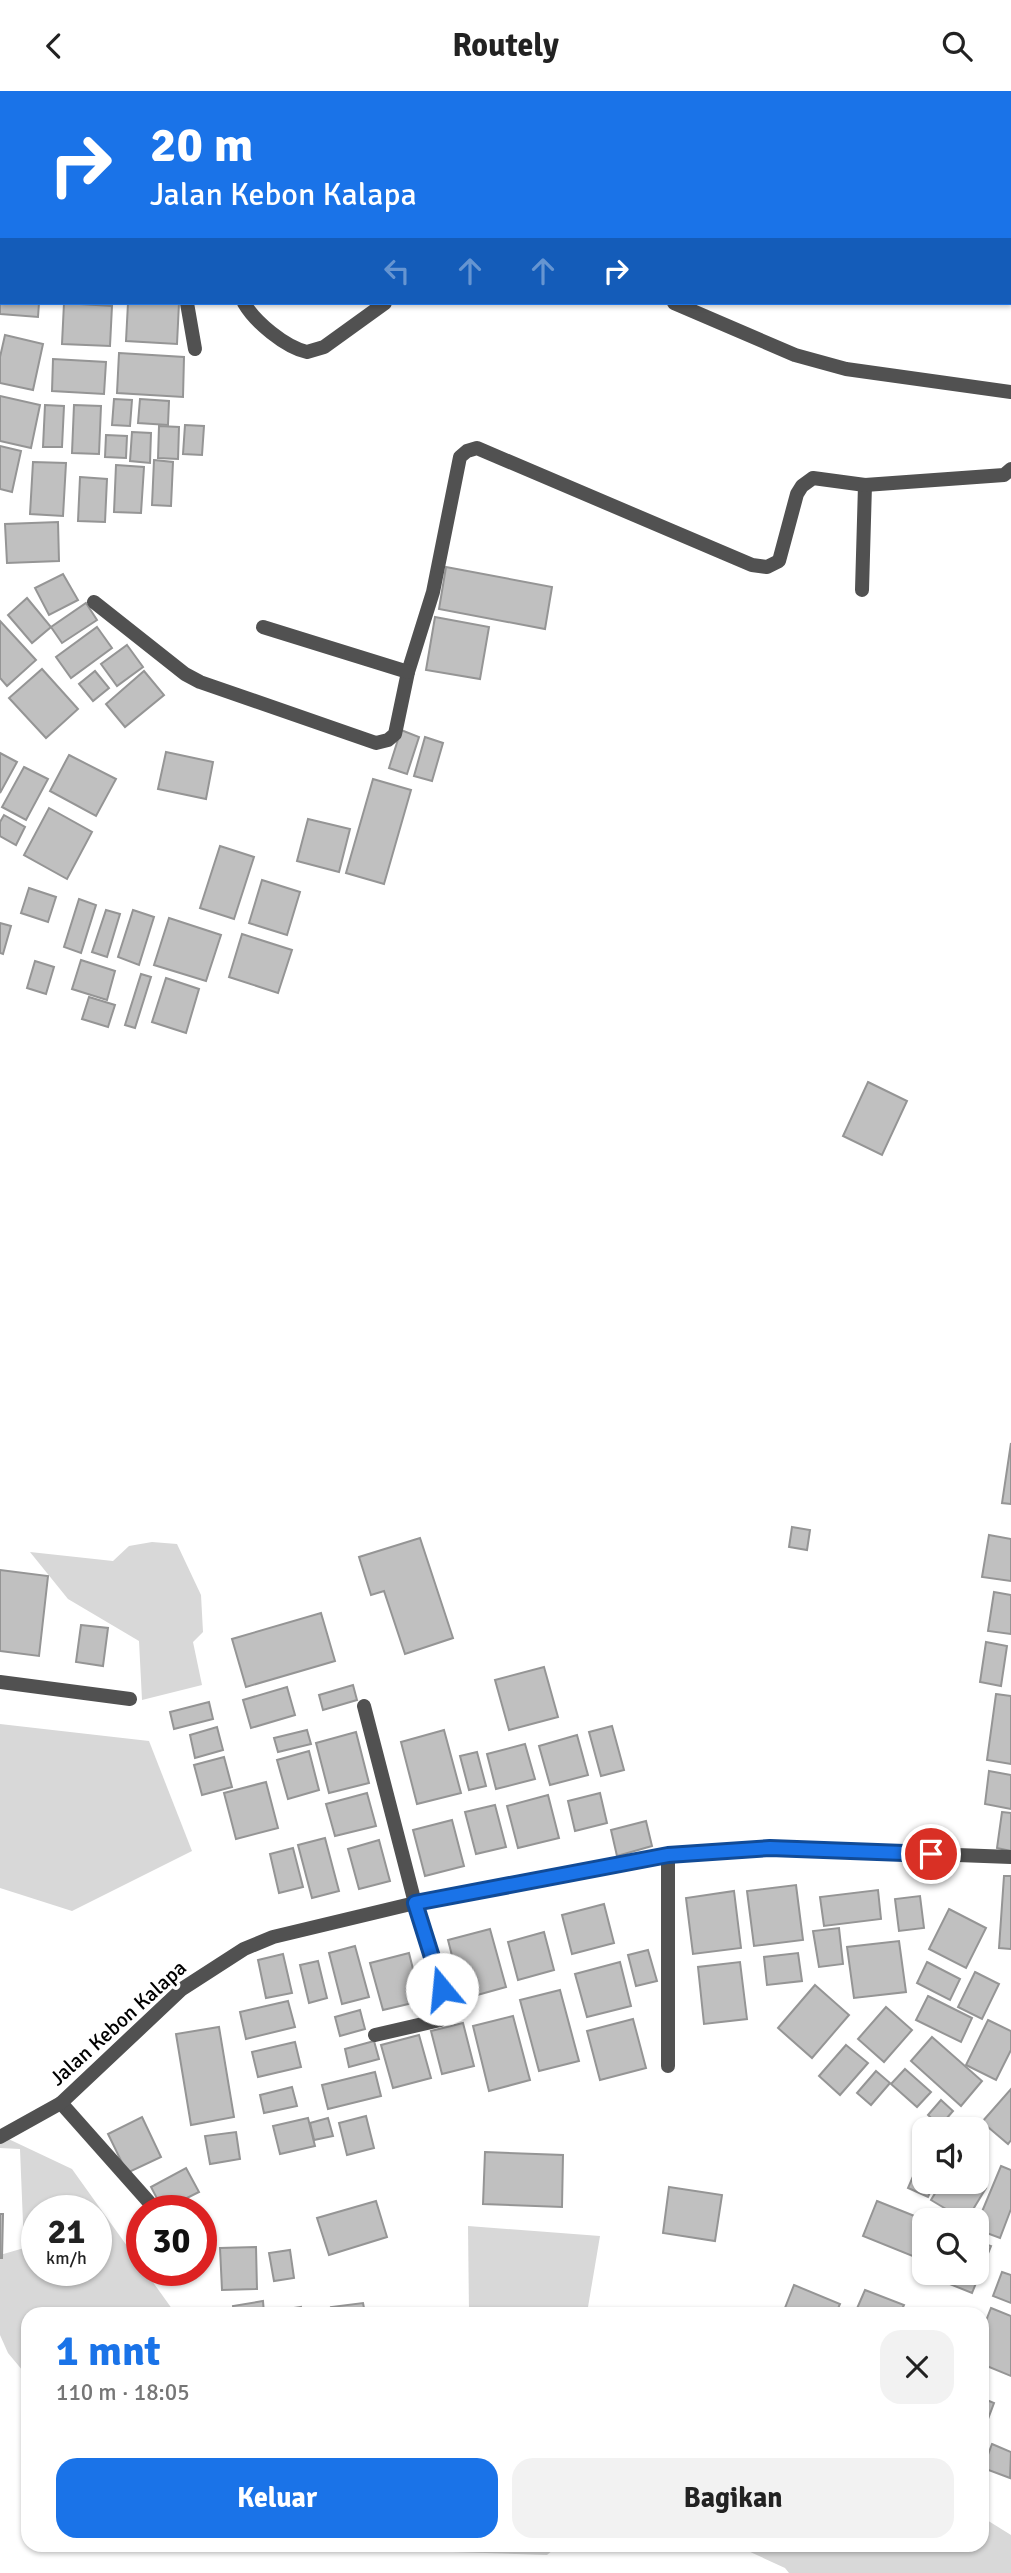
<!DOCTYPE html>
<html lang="id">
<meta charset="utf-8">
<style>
:root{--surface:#fff;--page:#f2f2f2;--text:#222;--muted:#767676;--accent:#1a73e8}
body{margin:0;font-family:Signika,sans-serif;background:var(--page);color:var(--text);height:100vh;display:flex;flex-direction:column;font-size:26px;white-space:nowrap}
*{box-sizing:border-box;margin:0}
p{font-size:23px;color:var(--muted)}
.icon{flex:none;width:38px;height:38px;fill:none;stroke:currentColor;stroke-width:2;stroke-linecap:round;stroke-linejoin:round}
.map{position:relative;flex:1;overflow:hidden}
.details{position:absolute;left:21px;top:2216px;width:968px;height:245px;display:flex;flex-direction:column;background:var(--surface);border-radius:21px;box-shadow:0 2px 5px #0004}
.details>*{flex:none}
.guide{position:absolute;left:0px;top:0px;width:1012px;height:214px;box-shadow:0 2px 5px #0004;background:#1a73e8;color:#fff;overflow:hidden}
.buttons{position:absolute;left:912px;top:2026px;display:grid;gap:14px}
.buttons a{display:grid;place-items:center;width:77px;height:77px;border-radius:14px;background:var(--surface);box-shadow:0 2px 5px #0004;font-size:35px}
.speed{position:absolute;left:21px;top:2104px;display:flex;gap:14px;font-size:35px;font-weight:700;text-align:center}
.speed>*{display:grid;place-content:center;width:91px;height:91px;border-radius:50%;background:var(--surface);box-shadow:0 2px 5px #0004;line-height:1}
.speed small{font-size:18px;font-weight:400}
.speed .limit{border:10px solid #d22;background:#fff;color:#111}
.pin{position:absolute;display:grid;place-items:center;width:60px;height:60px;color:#fff;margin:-30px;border:4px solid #fff;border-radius:50%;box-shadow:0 2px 7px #0007}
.me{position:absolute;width:77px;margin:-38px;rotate:343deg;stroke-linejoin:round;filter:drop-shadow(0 0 5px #0008)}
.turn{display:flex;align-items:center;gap:24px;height:147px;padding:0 35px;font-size:32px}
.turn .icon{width:91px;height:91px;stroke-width:2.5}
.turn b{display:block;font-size:49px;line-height:60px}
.lanes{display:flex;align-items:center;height:66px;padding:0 35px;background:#0003;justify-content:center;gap:35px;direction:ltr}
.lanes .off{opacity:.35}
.round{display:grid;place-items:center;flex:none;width:74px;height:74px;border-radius:21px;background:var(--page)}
.head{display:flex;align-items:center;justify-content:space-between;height:119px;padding:0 35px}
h1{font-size:42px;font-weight:700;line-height:52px;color:var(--accent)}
.button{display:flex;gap:14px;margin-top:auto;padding:14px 35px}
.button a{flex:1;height:80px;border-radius:21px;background:var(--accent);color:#fff;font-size:28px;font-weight:700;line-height:80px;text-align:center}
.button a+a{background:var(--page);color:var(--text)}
header{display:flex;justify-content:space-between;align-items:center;height:91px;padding:0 35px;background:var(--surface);font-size:32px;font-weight:700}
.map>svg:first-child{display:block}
.green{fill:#d8d8d8;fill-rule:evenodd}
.building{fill:#c0c0c0;stroke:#959595;stroke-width:2}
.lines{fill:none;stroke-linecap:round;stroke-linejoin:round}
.street{stroke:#515151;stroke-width:14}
.route-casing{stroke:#114b97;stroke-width:18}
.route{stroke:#1a73e8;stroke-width:12}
.labels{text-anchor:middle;stroke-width:7;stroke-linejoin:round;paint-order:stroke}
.street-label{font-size:21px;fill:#000;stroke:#fff}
</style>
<header><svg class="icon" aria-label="back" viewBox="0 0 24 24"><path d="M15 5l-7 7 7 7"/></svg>Routely<svg class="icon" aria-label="search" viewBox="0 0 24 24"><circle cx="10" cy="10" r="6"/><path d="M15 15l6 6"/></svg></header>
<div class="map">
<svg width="1011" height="2482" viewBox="0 0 1011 2482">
<rect width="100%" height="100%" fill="#fff"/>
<g class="green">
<path d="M152,1451L177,1453L201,1504L203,1541L193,1551L202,1594L142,1609L139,1550L68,1508L30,1461L113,1470L129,1455Z"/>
<path d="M0,1633L149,1650L192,1760L72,1820L0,1797Z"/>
<path d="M0,2044L72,2078L175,2222H28V2286L8,2262L0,2244V2164L24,2157L20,2058L0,2057ZM37,2119H96V2179H37Z"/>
<path d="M468,2135L600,2145L587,2222H469Z"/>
<path d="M982,2426L1011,2444V2482H789L785,2477L735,2454H982Z"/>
<path d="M406,2454H559L547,2464L419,2460Z"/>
</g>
<g class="building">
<path d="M0,189L2,212H39L38,226L0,223Z"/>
<path d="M64,212L112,215L110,255L62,253Z"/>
<path d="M128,212H179L177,253L126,250Z"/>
<path d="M5,244L43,253L33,299L0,292V266Z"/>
<path d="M119,262L184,266L183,306L117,302Z"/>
<path d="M53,268L106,271L104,303L52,300Z"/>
<path d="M0,305L40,314L31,357L0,350Z"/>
<path d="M114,308L132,309L130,335L112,334Z"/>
<path d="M140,308L169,310L168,334L138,332Z"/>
<path d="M45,314L64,315L62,356H43Z"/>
<path d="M74,314L101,315L99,363L72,362Z"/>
<path d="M185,334L204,335L202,364L183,363Z"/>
<path d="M159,335L179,336L178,368L158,367Z"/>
<path d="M132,341L151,342L150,372L130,370Z"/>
<path d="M106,344L127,345L126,367L105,366Z"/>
<path d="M0,355L21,360L12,401L0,398Z"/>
<path d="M154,369L173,371L171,415L152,414Z"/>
<path d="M33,371L66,372L63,425L30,423Z"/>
<path d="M116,374L144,376L141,422L114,421Z"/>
<path d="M80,386L107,388L105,431L78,430Z"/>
<path d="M58,431L59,470L7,472L5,433Z"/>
<path d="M446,476L552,496L545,538L439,518Z"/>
<path d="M63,483L78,509L49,524L35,497Z"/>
<path d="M27,507L51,536L32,552L8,524Z"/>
<path d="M86,512L97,529L62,552L51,536Z"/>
<path d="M435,526L489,536L480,588L426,579Z"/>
<path d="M0,530L36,569L7,595L0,587Z"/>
<path d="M97,536L112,557L71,587L56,566Z"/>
<path d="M127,554L143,576L117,595L101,573Z"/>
<path d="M42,578L78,618L46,647L9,607Z"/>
<path d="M95,580L109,597L93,610L79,593Z"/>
<path d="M144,580L164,604L125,636L106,613Z"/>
<path d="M401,639L419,646L407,683L389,677Z"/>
<path d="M425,646L443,652L432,690L414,685Z"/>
<path d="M166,661L213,671L206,708L158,698Z"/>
<path d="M0,662L17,671L0,702Z"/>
<path d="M69,664L116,688L96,725L50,700Z"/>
<path d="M24,676L48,688L26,729L2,716Z"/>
<path d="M373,688L411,699L384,793L346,782Z"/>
<path d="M49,717L92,741L67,788L24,764Z"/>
<path d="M4,724L25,736L16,754L0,745V731Z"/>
<path d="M308,728L350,738L339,781L297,770Z"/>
<path d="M220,755L254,766L234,828L200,817Z"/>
<path d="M262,789L300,801L287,844L249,832Z"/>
<path d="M29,797L56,806L48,831L21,822Z"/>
<path d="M79,808L96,814L81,862L64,856Z"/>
<path d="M106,819L120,823L107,866L92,861Z"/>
<path d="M133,819L154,826L139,874L118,866Z"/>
<path d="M169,827L221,844L206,890L154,874Z"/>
<path d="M0,832L11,835L3,863L0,862Z"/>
<path d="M242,843L292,859L278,902L229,886Z"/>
<path d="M81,869L115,880L107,909L72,898Z"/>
<path d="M35,870L54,876L46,903L27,897Z"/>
<path d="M141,883L151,886L135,937L125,934Z"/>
<path d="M166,887L199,898L186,942L152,931Z"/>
<path d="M89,906L115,914L108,936L82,928Z"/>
<path d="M868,991L907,1010L882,1064L843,1045Z"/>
<path d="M1011,1352V1413L1002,1412Z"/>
<path d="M792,1436L810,1439L807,1459L789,1456Z"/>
<path d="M989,1444L1011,1448V1490L982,1486Z"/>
<path d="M420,1447L453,1547L405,1563L384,1500L371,1504L359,1466Z"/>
<path d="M0,1479L48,1485L39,1565L0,1560Z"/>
<path d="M994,1501L1011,1504V1543L988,1540Z"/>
<path d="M321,1522L335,1570L246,1596L232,1548Z"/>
<path d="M81,1534L108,1537L103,1575L76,1571Z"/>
<path d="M986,1551L1007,1555L1001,1595L980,1591Z"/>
<path d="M544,1576L558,1626L509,1639L495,1589Z"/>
<path d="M353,1594L357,1609L323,1619L319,1604Z"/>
<path d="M287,1596L295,1624L251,1637L243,1609Z"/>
<path d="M996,1603L1011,1605V1673L987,1669Z"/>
<path d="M209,1611L213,1628L174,1638L170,1621Z"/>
<path d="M612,1635L624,1679L601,1685L589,1641Z"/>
<path d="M217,1636L223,1659L195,1667L190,1644Z"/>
<path d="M307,1639L311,1653L278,1661L274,1647Z"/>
<path d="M444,1639L461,1702L417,1713L401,1651Z"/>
<path d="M356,1641L369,1692L329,1702L316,1652Z"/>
<path d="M577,1644L588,1684L550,1694L539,1655Z"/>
<path d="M525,1653L535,1688L496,1698L487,1663Z"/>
<path d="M309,1660L319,1699L288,1708L277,1669Z"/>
<path d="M477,1661L486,1695L469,1699L460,1665Z"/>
<path d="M224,1666L232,1696L202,1704L194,1674Z"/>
<path d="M989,1680L1011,1684V1718L985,1713Z"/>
<path d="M266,1691L278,1737L236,1748L224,1702Z"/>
<path d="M367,1702L376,1735L335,1745L326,1713Z"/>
<path d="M600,1702L607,1732L575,1740L568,1710Z"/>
<path d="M548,1704L559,1747L518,1757L507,1715Z"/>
<path d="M495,1714L506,1756L476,1763L465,1721Z"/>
<path d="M1002,1721L1011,1722V1760L997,1757Z"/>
<path d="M452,1729L464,1775L425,1785L413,1739Z"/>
<path d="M646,1730L652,1755L617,1765L611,1739Z"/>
<path d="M325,1747L339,1800L312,1807L298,1754Z"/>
<path d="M379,1749L390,1790L359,1798L348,1758Z"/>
<path d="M293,1757L303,1796L279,1802L270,1763Z"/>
<path d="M1004,1785H1011V1858L999,1857Z"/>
<path d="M796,1794L803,1849L754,1855L747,1800Z"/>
<path d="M878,1799L881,1828L824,1835L820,1806Z"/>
<path d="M734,1800L741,1857L693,1863L686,1807Z"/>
<path d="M920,1805L924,1837L899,1840L895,1808Z"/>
<path d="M604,1813L614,1852L572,1863L562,1824Z"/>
<path d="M949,1818L986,1837L966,1877L929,1858Z"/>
<path d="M839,1837L843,1873L819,1876L813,1840Z"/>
<path d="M490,1838L506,1896L463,1908L448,1849Z"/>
<path d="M544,1841L554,1879L518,1889L508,1851Z"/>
<path d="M899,1850L906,1901L854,1907L847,1856Z"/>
<path d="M355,1855L369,1906L342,1913L329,1862Z"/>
<path d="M648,1859L657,1890L636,1895L628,1864Z"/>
<path d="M409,1862L421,1910L383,1919L370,1872Z"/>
<path d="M798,1862L802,1890L767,1894L764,1866Z"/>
<path d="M283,1863L292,1902L266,1907L258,1869Z"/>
<path d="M318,1870L327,1907L309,1912L300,1874Z"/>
<path d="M620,1871L631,1915L587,1926L575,1883Z"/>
<path d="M740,1871L747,1928L704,1933L698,1876Z"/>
<path d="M927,1871L960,1888L950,1909L917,1892Z"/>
<path d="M975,1881L999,1893L982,1928L958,1916Z"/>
<path d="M815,1894L849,1924L812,1967L778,1937Z"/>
<path d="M560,1899L579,1970L539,1980L520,1909Z"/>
<path d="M928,1905L972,1927L961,1951L916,1929Z"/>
<path d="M288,1910L295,1936L246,1948L240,1921Z"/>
<path d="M886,1916L912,1939L884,1971L858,1948Z"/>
<path d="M360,1919L365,1938L340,1945L335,1926Z"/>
<path d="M513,1925L530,1989L489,2000L473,1935Z"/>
<path d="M633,1928L646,1977L600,1989L587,1940Z"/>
<path d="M988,1929L1011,1940V1959L996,1989L966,1974Z"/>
<path d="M463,1932L474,1975L442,1983L431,1940Z"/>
<path d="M219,1936L234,2026L191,2034L176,1943Z"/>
<path d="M419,1944L431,1987L393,1997L381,1954Z"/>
<path d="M932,1946L982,1990L961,2015L911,1970Z"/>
<path d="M374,1950L379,1968L349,1976L345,1958Z"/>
<path d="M295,1951L301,1976L258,1986L252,1961Z"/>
<path d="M846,1954L868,1972L840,2004L819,1985Z"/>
<path d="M905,1978L931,2001L917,2016L891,1993Z"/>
<path d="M876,1980L890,1992L871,2014L857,2002Z"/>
<path d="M375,1981L381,2005L328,2018L322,1994Z"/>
<path d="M292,1996L297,2015L264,2022L260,2004Z"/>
<path d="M1011,1998V2049L1008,2053L982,2031Z"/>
<path d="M941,2009L953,2020L940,2035L928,2024Z"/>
<path d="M366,2025L374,2057L347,2064L339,2032Z"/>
<path d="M142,2026L161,2066L127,2082L108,2043Z"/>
<path d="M308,2027L315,2055L280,2063L273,2035Z"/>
<path d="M328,2027L333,2045L314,2049L310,2032Z"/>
<path d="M236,2041L240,2068L210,2073L205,2045Z"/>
<path d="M485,2061L563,2064L562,2116L483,2113Z"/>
<path d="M921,2067L924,2068V2091H935L928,2106L908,2097Z"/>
<path d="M1001,2075L1011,2079V2118L1000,2147L976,2138V2135Z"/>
<path d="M186,2077L199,2101L163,2119L151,2096Z"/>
<path d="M942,2091H976L986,2097L966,2130L931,2109Z"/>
<path d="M669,2096L722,2104L715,2150L663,2142Z"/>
<path d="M376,2110L387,2146L329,2164L317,2127Z"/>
<path d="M877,2110L927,2130H924V2142L915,2166L863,2145Z"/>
<path d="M0,2123H3L2,2167H0Z"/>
<path d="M976,2150L991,2155L972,2202L920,2181L924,2172V2182H976Z"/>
<path d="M256,2156L257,2198L222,2199L220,2157Z"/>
<path d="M290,2159L294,2187L274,2190L269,2162Z"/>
<path d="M1002,2181L1011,2184V2212L993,2205Z"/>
<path d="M794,2194L840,2213L836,2222H783Z"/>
<path d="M865,2199L904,2214L900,2222H855Z"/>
<path d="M263,2210L264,2222H234L233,2215Z"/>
<path d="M363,2212L365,2222H332L331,2216Z"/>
<path d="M301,2216L302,2222H275L274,2220Z"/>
<path d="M991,2217L1011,2225V2285L982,2273V2240Z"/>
<path d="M982,2307L994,2312L982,2344Z"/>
<path d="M992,2353L1011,2361L1010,2387L983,2377Z"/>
</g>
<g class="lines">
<g class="street">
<path d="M188,0L189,2"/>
<path d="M574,2V0"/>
<path d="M895,2L904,0"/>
<path d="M187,212L195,258"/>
<path d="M244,212C255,231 285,256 307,261L324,256L385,212"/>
<path d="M674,212L795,264L846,278L1011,301"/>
<path d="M862,499L865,394"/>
<path d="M94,511L185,583L200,591L376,652L388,649L395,643L408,581L433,501L460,366L467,360L477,357L752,474L767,476L779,470L797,403L802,395L813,387L865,394L1004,384L1011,378"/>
<path d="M263,536L408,581"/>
<path d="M0,1591L130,1608"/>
<path d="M364,1615L415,1812L449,1920L440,1929L375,1944"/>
<path d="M668,1764V1975"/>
<path d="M61,2012L156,2119"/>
<path d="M0,2046L61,2012L182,1898L244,1858L273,1846L415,1812L668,1764L770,1757L1011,1766"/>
</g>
</g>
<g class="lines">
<defs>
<path id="route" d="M442,1898L415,1812L668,1764L770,1757L931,1763"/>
</defs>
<use href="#route" class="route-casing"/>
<use href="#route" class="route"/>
</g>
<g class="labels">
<g class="street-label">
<text transform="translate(118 1932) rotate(-42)" y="7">Jalan Kebon Kalapa</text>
</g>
</g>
</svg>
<div class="buttons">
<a><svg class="icon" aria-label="sound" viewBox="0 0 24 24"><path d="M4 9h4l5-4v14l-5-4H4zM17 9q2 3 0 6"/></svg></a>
<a><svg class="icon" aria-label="search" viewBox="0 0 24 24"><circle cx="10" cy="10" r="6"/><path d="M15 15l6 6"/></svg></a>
</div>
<div class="speed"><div>21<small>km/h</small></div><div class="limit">30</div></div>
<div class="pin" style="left:931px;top:1763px;background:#d93025"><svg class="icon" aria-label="arrive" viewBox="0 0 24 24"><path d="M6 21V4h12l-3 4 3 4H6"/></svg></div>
<svg class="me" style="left:442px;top:1898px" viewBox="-20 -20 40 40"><circle r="19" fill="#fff"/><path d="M0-13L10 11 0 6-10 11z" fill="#1a73e8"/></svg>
<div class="guide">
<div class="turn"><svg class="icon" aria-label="right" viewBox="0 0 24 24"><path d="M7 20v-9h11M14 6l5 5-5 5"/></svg><div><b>20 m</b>Jalan Kebon Kalapa</div></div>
<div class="lanes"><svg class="icon off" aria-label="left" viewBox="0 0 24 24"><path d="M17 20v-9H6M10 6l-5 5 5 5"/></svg><svg class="icon off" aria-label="ahead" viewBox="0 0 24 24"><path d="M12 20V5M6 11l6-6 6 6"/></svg><svg class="icon off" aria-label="ahead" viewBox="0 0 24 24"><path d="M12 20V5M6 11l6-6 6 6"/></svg><svg class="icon" aria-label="right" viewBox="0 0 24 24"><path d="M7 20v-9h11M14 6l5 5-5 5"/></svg></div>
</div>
<section class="details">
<div class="head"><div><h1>1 mnt</h1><p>110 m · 18:05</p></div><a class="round"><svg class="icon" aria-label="close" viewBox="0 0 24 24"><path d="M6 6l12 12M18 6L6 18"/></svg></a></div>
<div class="button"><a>Keluar</a><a>Bagikan</a></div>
</section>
</div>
